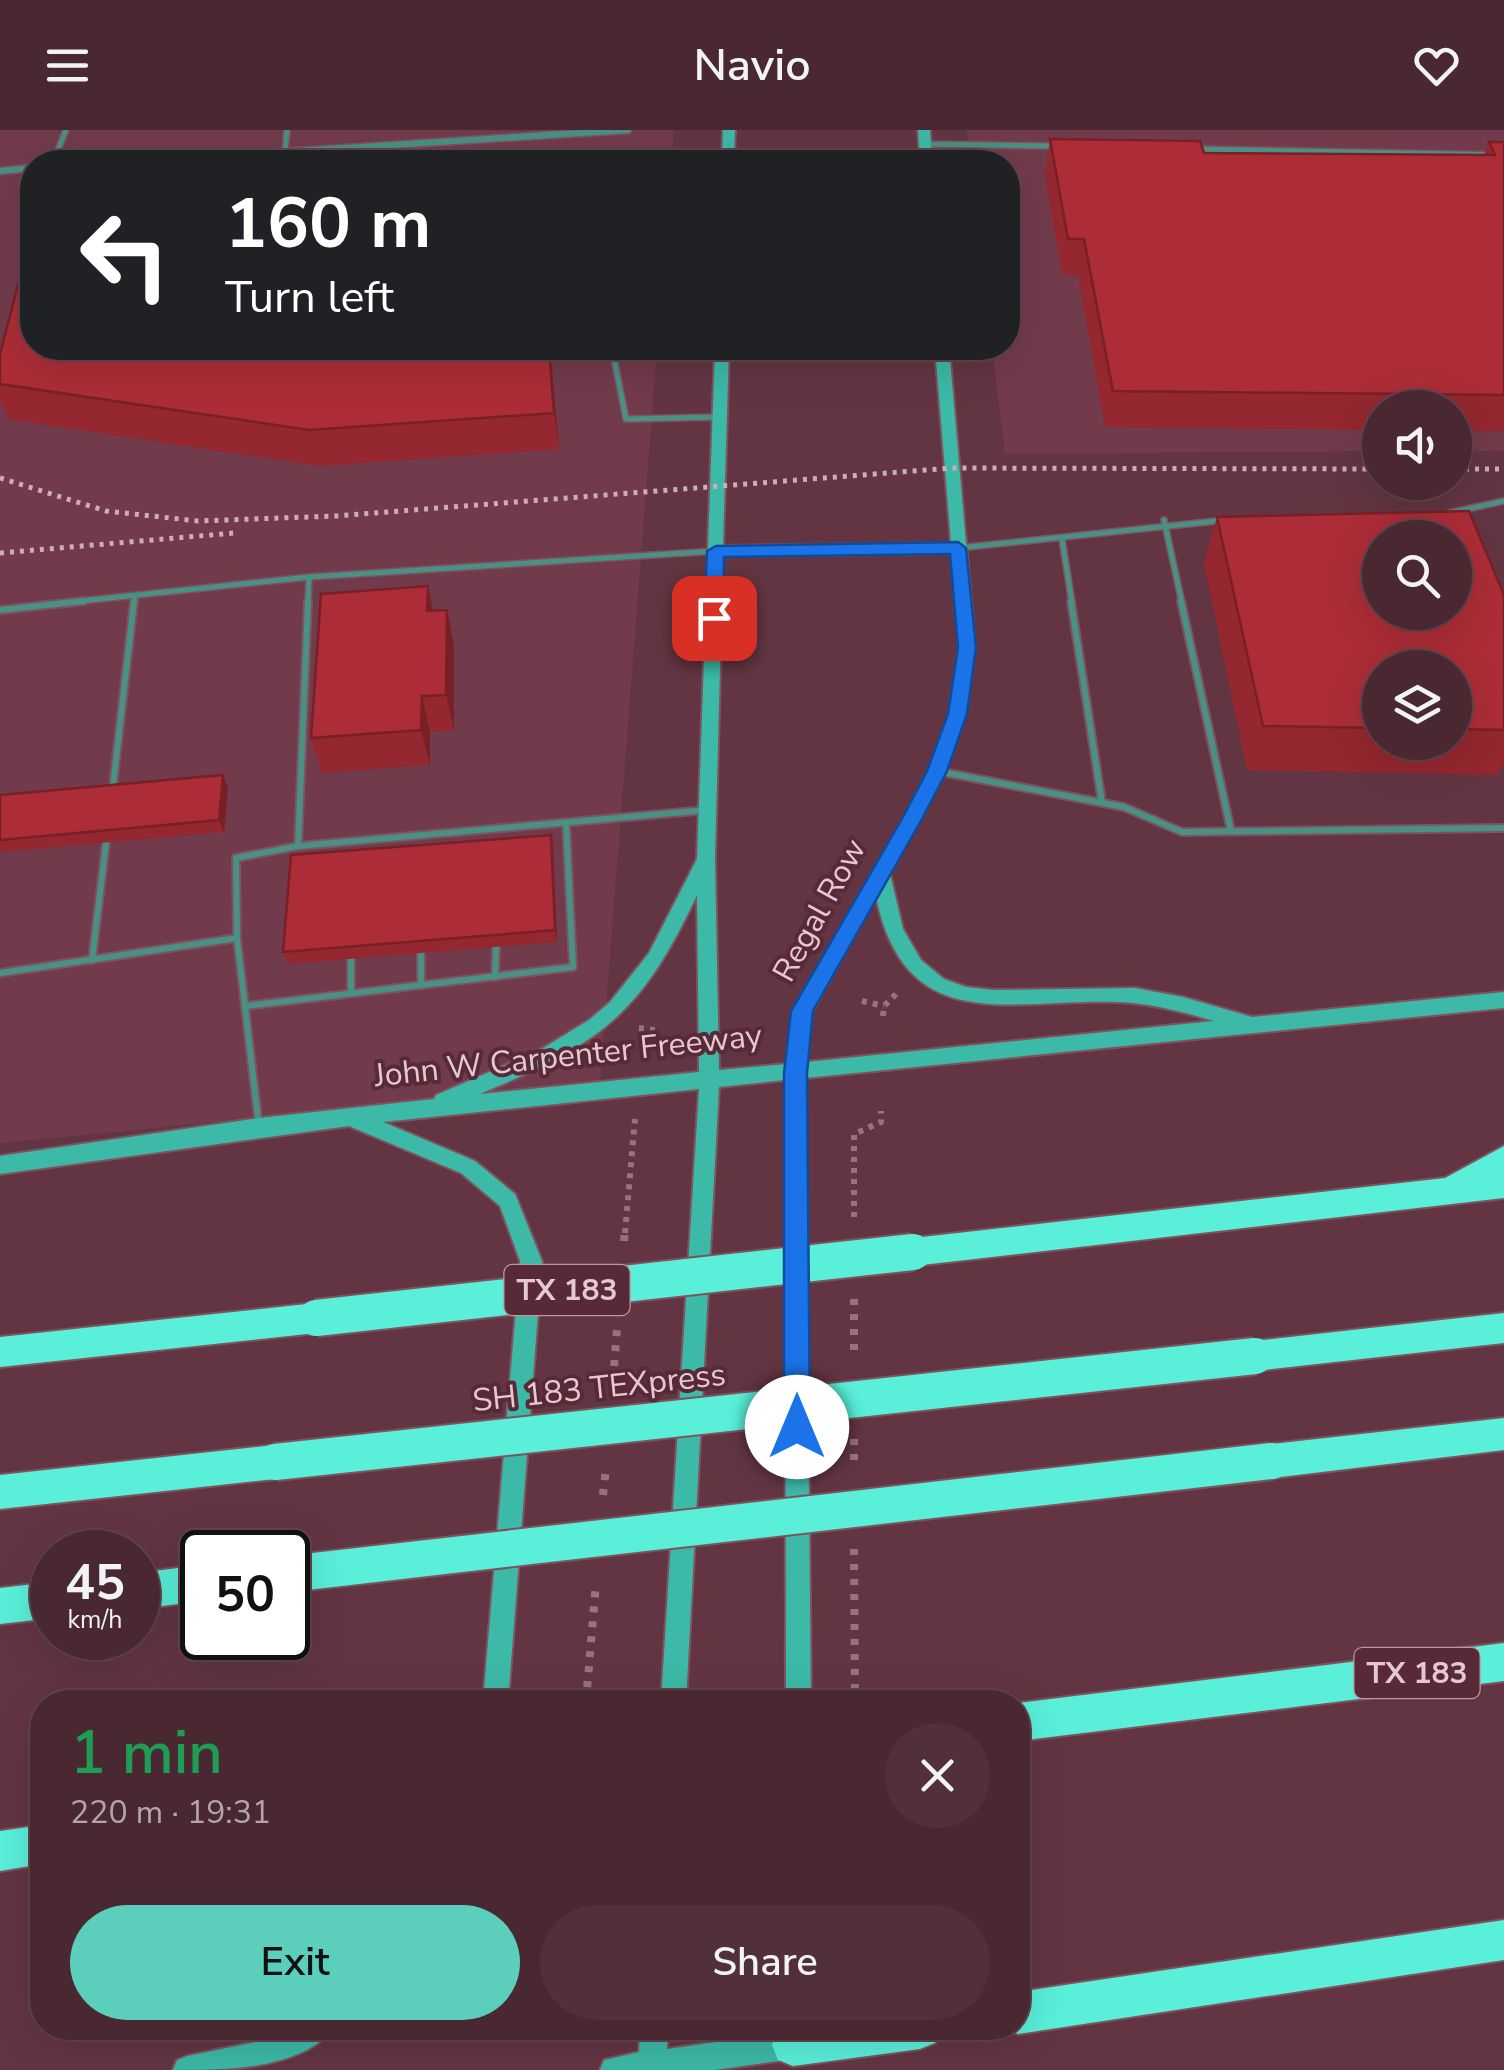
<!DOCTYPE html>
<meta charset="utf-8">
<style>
:root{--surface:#4a2832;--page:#51303a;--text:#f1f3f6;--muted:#b2a6ac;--line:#61444d;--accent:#5bcebc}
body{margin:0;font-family:"Nunito Sans",sans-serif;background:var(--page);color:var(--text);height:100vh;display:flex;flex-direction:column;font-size:38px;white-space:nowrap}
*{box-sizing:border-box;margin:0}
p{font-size:32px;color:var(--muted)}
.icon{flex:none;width:55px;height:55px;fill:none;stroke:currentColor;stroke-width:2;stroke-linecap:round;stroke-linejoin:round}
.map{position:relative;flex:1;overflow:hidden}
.panel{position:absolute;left:30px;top:1560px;width:1000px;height:350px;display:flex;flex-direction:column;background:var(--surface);border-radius:40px;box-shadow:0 10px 40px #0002,0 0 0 2px var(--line)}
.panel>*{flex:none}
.guide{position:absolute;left:20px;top:20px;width:1000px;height:210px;border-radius:40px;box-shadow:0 10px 40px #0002,0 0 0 2px var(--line);background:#202124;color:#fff;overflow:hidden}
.tools{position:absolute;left:1362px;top:260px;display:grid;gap:20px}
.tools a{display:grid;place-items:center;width:110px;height:110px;border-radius:50%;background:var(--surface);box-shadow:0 10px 40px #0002,0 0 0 2px var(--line);font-size:50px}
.speed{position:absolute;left:30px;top:1400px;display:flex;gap:20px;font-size:50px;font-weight:700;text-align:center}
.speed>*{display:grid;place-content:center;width:130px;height:130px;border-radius:50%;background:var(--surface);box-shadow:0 10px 40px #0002,0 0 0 2px var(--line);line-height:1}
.speed small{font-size:25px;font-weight:400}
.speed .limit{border:5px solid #111;border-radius:15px;background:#fff;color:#111}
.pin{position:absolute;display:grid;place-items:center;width:85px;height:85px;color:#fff;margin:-42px;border-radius:20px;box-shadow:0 5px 15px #0006}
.me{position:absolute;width:110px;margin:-55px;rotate:0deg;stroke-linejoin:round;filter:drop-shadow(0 0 8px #0008)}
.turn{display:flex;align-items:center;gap:35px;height:210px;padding:0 40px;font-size:45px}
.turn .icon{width:130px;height:130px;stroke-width:2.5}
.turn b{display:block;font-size:70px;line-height:85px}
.round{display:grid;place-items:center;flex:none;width:105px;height:105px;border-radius:52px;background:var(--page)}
.overview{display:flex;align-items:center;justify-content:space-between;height:170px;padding:0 40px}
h1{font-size:60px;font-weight:600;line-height:75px;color:#1e9e55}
.action{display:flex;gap:20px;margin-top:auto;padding:20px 40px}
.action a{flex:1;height:115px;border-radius:60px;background:var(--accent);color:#111;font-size:40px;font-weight:600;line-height:115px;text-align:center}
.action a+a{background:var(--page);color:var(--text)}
header{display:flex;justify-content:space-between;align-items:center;height:130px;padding:0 40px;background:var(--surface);font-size:45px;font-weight:600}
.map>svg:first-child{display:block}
.built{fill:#723b4c}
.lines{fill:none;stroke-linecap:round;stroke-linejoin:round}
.lane-far1-casing{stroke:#7d535f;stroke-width:8}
.lane-casing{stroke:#7d535f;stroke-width:10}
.street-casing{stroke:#7d535f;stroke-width:9}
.secondary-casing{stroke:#7d535f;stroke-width:4}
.highway-casing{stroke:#7d535f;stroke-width:4}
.path-far1{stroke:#99727d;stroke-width:6;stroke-dasharray:5 6;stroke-linecap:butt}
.path{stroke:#99727d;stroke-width:8;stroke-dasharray:6 9;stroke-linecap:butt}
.lane-far1{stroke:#4a9085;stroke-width:5}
.lane{stroke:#4a9085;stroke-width:6}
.street{stroke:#4a9085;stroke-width:6}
.secondary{fill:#3db9a7;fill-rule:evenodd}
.highway{fill:#59efd9;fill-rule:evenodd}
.rail{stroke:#ceaeb6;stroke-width:5;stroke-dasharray:4 6;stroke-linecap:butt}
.highway-bridge-casing{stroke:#7d535f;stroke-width:40;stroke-linecap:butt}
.highway-bridge{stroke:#59efd9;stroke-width:36}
.wall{fill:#94272f;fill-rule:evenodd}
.shaded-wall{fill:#782026}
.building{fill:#ac2d37;stroke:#782026;stroke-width:2.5;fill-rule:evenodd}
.route{fill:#1a73e8;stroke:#114b97;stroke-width:2.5}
.labels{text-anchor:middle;stroke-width:8;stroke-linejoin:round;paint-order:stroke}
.shield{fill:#582a38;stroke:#bb99a2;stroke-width:2.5}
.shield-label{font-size:30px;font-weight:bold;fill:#e6c9d0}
.street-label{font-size:32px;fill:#e6c9d0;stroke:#582a38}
</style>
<header><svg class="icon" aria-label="menu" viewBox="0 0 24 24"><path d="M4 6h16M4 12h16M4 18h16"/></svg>Navio<svg class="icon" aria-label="heart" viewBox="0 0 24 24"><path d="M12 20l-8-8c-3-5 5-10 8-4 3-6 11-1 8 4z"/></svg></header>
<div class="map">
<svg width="1504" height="1940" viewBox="0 0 1504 1940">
<rect width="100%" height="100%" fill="#633543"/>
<g class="built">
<path d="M0,0H674L672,32H32V218H657L600,955L0,1013Z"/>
<path d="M967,0H1504V321H1455V278H1380V321L1005,324L992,218H1008V32H970Z"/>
</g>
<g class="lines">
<defs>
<g id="lane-far1">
<path d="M925,14L1055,16"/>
<path d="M359,17V32"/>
<path d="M1194,19L1504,25"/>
<path d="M285,22L287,0"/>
<path d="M53,32L66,0"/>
<path d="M612,218L626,289L719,287"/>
<path d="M1449,383L1504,371"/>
<path d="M1164,390L1182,473"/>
<path d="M1062,409L1072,473"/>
<path d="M958,418L1226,390"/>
<path d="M61,473L309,447L716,421"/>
<path d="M134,473L135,466"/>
<path d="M308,473L309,447"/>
</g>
<g id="lane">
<path d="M1071,471L1102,673"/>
<path d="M1181,471L1231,701"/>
<path d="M0,480L84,471"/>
<path d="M937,641L1124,677L1182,702L1504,698"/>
<path d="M112,665L134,471"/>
<path d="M298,716L308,471"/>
<path d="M421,823V855"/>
<path d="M351,828V863"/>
<path d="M92,830L106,713"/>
<path d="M0,843L237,808"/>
<path d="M495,847L496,817"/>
<path d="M245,876L573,837L566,693"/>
<path d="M259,997L237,808L236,728L298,716L707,680"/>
</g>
<g id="street">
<path d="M124,32L628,0"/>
<path d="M0,41L32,38"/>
</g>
<g id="secondary">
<path d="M723,0H735L734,32H722Z"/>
<path d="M918,0H930L932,32H920Z"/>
<path d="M715,218H729L723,416L951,413L935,218H949L975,517L965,584L946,641L890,744L903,799L921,830L944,849L966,857L994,860L1135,858L1183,867L1252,887L1504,862V878L805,948L811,1572H786L785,950L719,957L686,1572H661L699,959L383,992L475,1031L515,1064L542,1131L508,1572H483L520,1131L500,1076L461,1043L349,996L0,1044V1026L259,988L434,969L436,965L540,920L589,890L610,872L649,823L697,729ZM951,423L959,517L949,584L928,641L904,687L792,881L786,934L719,940L715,728L723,426ZM697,765L699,942L480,964C601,913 640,886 697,765ZM876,767C906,909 1011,868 1117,872C1150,873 1183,882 1214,891L806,932L812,882Z"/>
<path d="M292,1898H330C325,1910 318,1913 307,1920C266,1940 220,1940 173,1940L177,1930L187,1926L275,1908Z"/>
<path d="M640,1898H668L667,1919L793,1901L803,1905L807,1915L803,1925L793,1929L714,1940H600L604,1930L639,1922Z"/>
</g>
<g id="highway">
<path d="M1504,1016V1068L913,1136L902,1132L897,1122L902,1112L913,1108L1445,1048Z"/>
<path d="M316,1173L328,1177L332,1188L328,1199L316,1203L0,1237V1207Z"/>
<path d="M1504,1183V1213L1255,1241L1243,1237L1238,1226L1243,1215L1255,1211Z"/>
<path d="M1504,1288V1320L1272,1348L1260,1343L1255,1331L1260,1319L1272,1314Z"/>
<path d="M275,1315L287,1320L292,1332L287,1344L275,1349L0,1379V1345Z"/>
<path d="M202,1435V1471L138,1479V1443Z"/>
<path d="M52,1452V1488L0,1494V1458Z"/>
<path d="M1504,1513V1551L1018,1611V1573Z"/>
<path d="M42,1695V1734L0,1741V1701Z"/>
<path d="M1504,1790V1830L1018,1904L1003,1898H1018V1862Z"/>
<path d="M785,1898H941L935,1913L920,1919L793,1936L778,1930L772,1915L778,1900Z"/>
</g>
</defs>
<use href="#lane-far1" class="lane-far1-casing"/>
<use href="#lane" class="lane-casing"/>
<use href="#street" class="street-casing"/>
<use href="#secondary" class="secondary-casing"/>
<use href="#highway" class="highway-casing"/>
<g class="path-far1">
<path d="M862,871L884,876"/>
<path d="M883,886L884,876L897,863"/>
<path d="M639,898L660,901"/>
<path d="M854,1087V1004L881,992V981"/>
<path d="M625,1103L635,989"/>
</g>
<g class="path">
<path d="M624,1111L625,1100"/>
<path d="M854,1169V1227"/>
<path d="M613,1251L617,1198"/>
<path d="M854,1309V1337"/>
<path d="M603,1365L606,1338"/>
<path d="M854,1419L855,1572"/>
<path d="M586,1572L596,1453"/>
</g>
<use href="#lane-far1" class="lane-far1"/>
<use href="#lane" class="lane"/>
<use href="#street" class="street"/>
<use href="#secondary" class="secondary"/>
<use href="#highway" class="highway"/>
<g class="rail">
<path d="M1455,339H1504"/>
<path d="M0,348L106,381L198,391L336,386L952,338L1380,339"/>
<path d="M0,423L234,403"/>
</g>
<defs>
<g id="highway-bridge">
<path d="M316,1188L913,1122"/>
<path d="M275,1332L1255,1226"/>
<path d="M288,1444L1272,1331"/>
</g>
</defs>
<use href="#highway-bridge" class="highway-bridge-casing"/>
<use href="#highway-bridge" class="highway-bridge"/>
</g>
<g class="wall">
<path d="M1050,9L1204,23L1484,25L1489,12H1504V301H1455V278H1380V300L1105,297L1078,145H1062L1045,45Z"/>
<path d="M32,218H550L559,319L319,336L8,289L0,270V224Z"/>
<path d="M1217,387L1504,465V633L1497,645L1247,640L1204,433ZM1380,538H1455V612H1380Z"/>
<path d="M428,456L433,480L454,515V600L430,602V635L322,643L311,608Z"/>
<path d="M228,658L224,702L0,722V665Z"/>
<path d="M553,717L557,812L288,834L283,822Z"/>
</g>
<g class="shaded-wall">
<path d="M549,218H550L559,319L554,283Z"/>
<path d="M428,456L435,492L427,481Z"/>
<path d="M447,480L454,515V600L446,565Z"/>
<path d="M422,566L430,602V635L421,600Z"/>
<path d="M223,645L228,658L224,702L219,690Z"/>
<path d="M551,705L553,717L557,812L555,800Z"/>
</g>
<g class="building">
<path d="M1050,9L1200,11L1204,23L1495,25L1489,12H1504V265L1113,261L1084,109H1068Z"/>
<path d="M32,101V218H549L554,283L309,300L0,254V224Z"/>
<path d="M1469,381L1504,465V600L1455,599V538H1380V598L1263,596L1217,387ZM1380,408H1455V482H1380Z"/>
<path d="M428,456L427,481L447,480L446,565L422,566L421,600L311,608L321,464Z"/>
<path d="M223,645L219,690L0,710V665Z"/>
<path d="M551,705L555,800L283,822L291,725Z"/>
</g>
<path class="route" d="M958,412L966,418L976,517L967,584L947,641L922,689L813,881L807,943L810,1297L806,1306L797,1309L788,1306L784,1297V943L791,881L903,687L927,641L948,584L958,517L950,424L724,427L723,488L714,494L704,488L707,421L716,416Z"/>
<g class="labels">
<g class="shield">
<rect x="504.5" y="1135" width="125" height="50" rx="8"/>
<rect x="1354.5" y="1518" width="125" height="50" rx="8"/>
</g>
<g class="shield-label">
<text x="567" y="1170">TX 183</text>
<text x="1417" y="1553">TX 183</text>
</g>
<g class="street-label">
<text transform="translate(819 780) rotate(-61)" y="11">Regal Row</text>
<text transform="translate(568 925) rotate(-6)" y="11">John W Carpenter Freeway</text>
<text transform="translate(599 1257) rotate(-6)" y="11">SH 183 TEXpress</text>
</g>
</g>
</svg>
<div class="tools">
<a><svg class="icon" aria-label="sound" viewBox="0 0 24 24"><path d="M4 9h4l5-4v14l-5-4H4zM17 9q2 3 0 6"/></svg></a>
<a><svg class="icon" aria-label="search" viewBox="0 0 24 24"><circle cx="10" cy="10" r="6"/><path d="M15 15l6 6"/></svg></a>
<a><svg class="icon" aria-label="layers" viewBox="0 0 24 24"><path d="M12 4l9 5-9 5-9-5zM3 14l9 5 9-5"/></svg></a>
</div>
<div class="speed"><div>45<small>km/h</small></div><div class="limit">50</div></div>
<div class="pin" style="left:714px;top:488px;background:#d93025"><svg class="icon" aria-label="arrive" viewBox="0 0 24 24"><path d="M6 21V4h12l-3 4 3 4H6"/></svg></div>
<svg class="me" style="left:797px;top:1297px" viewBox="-20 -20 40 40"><circle r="19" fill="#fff"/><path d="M0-13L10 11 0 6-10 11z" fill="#1a73e8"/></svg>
<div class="guide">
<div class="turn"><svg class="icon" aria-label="left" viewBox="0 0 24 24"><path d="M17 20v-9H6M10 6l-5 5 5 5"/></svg><div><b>160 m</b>Turn left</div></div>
</div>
<section class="panel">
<div class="overview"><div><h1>1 min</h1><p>220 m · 19:31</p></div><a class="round"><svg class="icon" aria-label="close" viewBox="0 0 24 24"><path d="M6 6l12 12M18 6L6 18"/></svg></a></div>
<div class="action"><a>Exit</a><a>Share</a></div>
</section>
</div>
